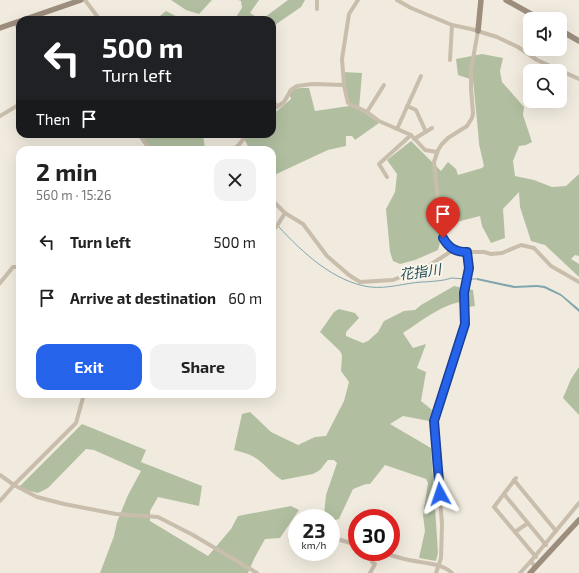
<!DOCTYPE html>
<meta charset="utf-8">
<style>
:root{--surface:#fff;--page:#f2f2f2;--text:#222;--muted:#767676;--accent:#2563eb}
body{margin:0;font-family:"Exo 2","Noto Sans JP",sans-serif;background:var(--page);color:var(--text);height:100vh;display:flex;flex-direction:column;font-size:15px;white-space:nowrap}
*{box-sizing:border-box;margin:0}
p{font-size:13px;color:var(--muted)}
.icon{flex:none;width:22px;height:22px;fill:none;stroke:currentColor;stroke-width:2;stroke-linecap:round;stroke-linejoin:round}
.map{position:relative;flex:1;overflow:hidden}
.sheet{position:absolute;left:16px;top:146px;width:260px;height:252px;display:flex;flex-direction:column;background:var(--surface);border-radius:12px;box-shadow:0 4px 16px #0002}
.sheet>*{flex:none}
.banner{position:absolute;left:16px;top:16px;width:260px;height:122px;border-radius:12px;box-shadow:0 4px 16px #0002;background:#202124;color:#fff;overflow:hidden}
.buttons{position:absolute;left:523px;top:12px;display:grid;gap:8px}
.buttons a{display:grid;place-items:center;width:44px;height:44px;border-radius:8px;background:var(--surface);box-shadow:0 4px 16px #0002;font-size:20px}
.speed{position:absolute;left:288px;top:509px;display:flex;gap:8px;font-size:20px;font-weight:700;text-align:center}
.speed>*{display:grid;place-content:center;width:52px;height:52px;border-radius:50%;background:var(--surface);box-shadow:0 4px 16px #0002;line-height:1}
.speed small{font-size:10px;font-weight:400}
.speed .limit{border:6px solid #d22;background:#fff;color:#111}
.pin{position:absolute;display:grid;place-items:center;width:34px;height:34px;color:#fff;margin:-41px -17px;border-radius:50% 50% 50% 0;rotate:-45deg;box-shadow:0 0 4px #0007}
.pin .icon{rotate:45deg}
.me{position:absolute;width:44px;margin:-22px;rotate:355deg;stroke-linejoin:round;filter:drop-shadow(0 0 3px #0008)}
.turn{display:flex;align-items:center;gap:14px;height:84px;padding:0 20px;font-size:18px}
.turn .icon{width:52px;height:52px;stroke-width:2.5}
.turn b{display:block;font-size:28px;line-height:34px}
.then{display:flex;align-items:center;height:38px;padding:0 20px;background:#0003;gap:8px;font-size:15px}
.round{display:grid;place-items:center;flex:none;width:42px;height:42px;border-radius:12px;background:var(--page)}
.headline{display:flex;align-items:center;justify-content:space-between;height:68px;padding:0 20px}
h1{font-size:24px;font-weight:700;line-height:30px}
.primary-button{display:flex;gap:8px;margin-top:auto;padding:8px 20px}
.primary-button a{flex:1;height:46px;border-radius:12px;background:var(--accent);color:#fff;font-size:16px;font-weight:700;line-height:46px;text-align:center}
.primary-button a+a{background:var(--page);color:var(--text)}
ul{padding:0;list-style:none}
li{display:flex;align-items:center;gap:12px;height:56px;padding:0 20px}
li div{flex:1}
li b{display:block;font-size:15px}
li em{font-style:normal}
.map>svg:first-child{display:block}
.green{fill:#b1bfa0}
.water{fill:#80a5ac}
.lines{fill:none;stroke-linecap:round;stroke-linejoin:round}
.stream{stroke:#80a5ac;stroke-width:1}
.street{stroke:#c9bdac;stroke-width:4}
.secondary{stroke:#9c8d7d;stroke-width:5.5}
.route-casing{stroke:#184099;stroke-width:10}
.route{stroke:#2563eb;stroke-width:7}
.labels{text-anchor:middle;stroke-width:4;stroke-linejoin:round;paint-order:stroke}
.water-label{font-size:14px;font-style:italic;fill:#224c56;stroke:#f9f5eb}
</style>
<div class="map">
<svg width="579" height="573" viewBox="0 0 579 573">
<rect width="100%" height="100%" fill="#f1ebdf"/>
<g class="green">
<path d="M171,0H212L199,14L186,10Z"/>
<path d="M238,0H259L250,13L261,20H234L242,8L241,1Z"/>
<path d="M288,0H305L301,7L272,27V20H261Z"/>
<path d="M166,11L183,20H155Z"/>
<path d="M482,54L503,58L500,71L502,82L524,107L523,115L532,142L526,145L519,146L513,161L515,176L534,180L552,187L566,186L579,174V256L575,255L571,259L579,264V277L545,245L531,241L520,207L519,192L503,209L505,238L491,243L482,226L480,216L445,225L438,250L415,260L400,264L393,261L390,252L386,209L395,192L397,174L387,160L411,141L441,171L448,162L456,169L458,175L482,168L484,166L479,144L478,131L473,80L458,75L456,59Z"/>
<path d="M343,72L362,73L359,109L379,123L355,140L352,136H346V146L328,150L272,176V150H250L243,137L238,134H272V115L291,99L288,90L300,88H309L315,111L349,106Z"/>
<path d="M143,134H203L205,150H152L142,135Z"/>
<path d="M454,286L473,290L475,306L468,307L467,301C443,303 423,320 403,333L413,348L426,344L417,368L426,372L421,401L432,410L429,421L403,416L390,424L431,448L438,553L436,561L419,558L425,531L423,515L428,483L426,479L385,465L370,484H366L353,489L339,519L331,521V518H325L324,515L326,495L337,463L334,460H328L320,470L313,474L282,480C271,474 264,462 252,456C247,453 240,452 234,450L242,414L250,412L271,432L298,445L315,437L326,436L344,401L349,382L341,371L342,355L340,351L320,332L334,312L339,309L355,313L359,318L346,332V336L363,343L368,341L378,332L384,321L404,311L415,310L421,305Z"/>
<path d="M579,367V415L563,398L571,379Z"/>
<path d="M82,424L146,450L141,462L202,486L199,506L158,497L150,511V521L208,556L231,529L238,516L291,506L299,510L280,538L265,539L254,559L248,573H100L114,536L117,522L128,495L141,471L94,450L86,449L48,488L38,493L18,488Z"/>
</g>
<path class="water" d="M477,278L515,286L537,285L545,286L561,294L579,309V312L561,296L544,288L537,287L514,288L477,280Z"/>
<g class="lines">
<g class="stream">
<path d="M279,227C303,253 334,282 370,287C388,289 405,283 422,282C429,282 436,281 444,280L452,278L465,279"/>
<path d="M468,279H477"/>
</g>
<g class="street">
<path d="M85,0L100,20"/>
<path d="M358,0L349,14L342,59L344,85L348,103L367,112L379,121L411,135"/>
<path d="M397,0L411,8L452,25L471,29L497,37L518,47L537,60L579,79"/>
<path d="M317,9V0"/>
<path d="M15,23L20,31"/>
<path d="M530,55L534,49"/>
<path d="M450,60L452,25"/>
<path d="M272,98L277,107"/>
<path d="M407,106L416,110L426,132"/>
<path d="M272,110L284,102L291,90L297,86L313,84L344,85"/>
<path d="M367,112L384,85"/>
<path d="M0,116L20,104"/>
<path d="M397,129L421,76"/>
<path d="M139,134L150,150"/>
<path d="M414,139L432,128"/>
<path d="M238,146L247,134"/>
<path d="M230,150L238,146L243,150"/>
<path d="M387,177L379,164L411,135L425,150L437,152"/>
<path d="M272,200L285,213L303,224L327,256L349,275L360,282L393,280L430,265L453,250L462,252H484L491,254L502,253L521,245L534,248L551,266L579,282"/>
<path d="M272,231L277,226L285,213"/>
<path d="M453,250L445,242L441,231L434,162L438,150L442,144L448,138L467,126L472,118L473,113L471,89V70L478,31"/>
<path d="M0,283L13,267H17L20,271"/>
<path d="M175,394L177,395"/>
<path d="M0,475L14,485L37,497L64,504L116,514L158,517L193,535L257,573"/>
<path d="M516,478L494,507L536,557"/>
<path d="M514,480L556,531"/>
<path d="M504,494L546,545"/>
<path d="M0,501L14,485L76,423L84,394"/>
<path d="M515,532L528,523"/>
<path d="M331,537L357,545"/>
<path d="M290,540L297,539"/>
<path d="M381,552C390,555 399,558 409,560C422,563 442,563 452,573"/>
<path d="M535,567L531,561L579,503"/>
<path d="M370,573L375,564L372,562L378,552"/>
<path d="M436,573L441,558L442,524L434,421L465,324L464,293L469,268L467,252"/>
<path d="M520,573L531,561"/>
</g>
<g class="secondary">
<path d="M506,0L540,19"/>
<path d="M23,20L81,0"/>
<path d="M0,28L20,21"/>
<path d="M560,30L579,41"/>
<path d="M478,31L481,0"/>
<path d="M530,573L579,520"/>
</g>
</g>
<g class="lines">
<defs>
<path id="route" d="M440,494L434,421L465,324L464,293L469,268L467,252C455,252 449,248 443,238"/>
</defs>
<use href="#route" class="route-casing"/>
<use href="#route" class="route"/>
</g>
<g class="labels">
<g class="water-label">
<text transform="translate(420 272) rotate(-8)" y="5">花指川</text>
</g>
</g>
</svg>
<div class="buttons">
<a><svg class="icon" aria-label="sound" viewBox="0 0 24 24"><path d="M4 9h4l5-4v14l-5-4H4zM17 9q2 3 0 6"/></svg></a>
<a><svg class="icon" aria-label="search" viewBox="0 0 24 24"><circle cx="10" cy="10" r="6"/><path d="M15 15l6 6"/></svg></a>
</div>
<div class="speed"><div>23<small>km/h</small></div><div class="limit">30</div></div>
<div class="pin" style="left:443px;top:238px;background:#d93025"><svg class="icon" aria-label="arrive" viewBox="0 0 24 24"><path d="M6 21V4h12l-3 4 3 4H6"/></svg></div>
<svg class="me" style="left:440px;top:494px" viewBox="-20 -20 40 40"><path d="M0-17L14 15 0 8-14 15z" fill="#2563eb" stroke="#fff" stroke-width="4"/></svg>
<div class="banner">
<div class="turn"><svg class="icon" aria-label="left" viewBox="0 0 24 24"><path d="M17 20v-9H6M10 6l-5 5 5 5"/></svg><div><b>500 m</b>Turn left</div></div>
<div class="then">Then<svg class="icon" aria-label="arrive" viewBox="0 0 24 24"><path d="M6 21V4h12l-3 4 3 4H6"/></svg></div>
</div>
<section class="sheet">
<div class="headline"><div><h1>2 min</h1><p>560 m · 15:26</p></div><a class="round"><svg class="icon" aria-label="close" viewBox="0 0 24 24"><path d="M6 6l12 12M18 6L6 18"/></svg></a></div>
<ul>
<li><svg class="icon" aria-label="left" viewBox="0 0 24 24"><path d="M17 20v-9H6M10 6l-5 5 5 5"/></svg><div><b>Turn left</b></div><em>500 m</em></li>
<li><svg class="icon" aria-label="arrive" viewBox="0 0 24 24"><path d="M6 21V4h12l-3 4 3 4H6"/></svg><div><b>Arrive at destination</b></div><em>60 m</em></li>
</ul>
<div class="primary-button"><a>Exit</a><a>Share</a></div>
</section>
</div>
